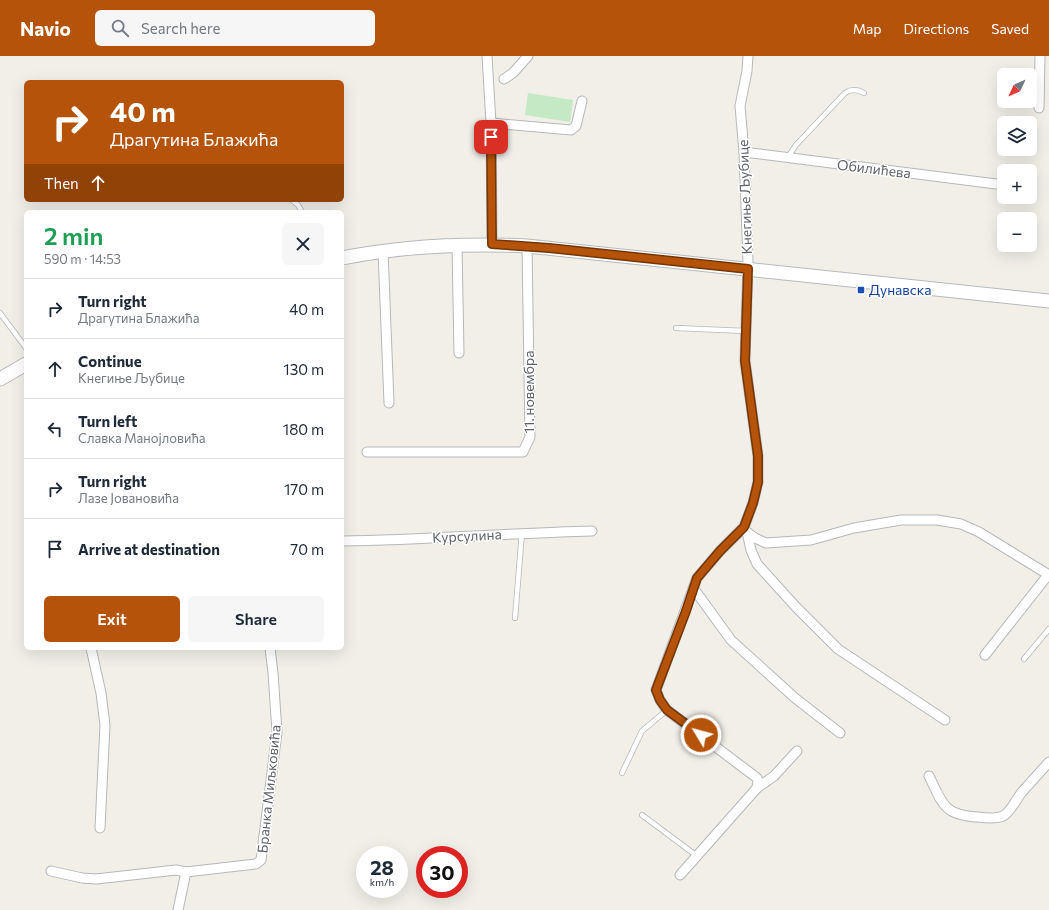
<!DOCTYPE html>
<meta charset="utf-8">
<style>
:root{--surface:#fff;--page:#f6f6f7;--text:#1f2937;--muted:#747a83;--line:#e0e1e3;--accent:#b45309}
body{margin:0;font-family:Commissioner,sans-serif;background:var(--page);color:var(--text);height:100vh;display:flex;flex-direction:column;font-size:15px;white-space:nowrap}
*{box-sizing:border-box;margin:0}
p{font-size:13px;color:var(--muted)}
.icon{flex:none;width:22px;height:22px;fill:none;stroke:currentColor;stroke-width:2;stroke-linecap:round;stroke-linejoin:round}
.map{position:relative;flex:1;overflow:hidden}
.details{position:absolute;left:24px;top:154px;width:320px;height:440px;display:flex;flex-direction:column;background:var(--surface);border-radius:6px;box-shadow:0 4px 16px #0002}
.details>*{flex:none}
.hud{position:absolute;left:24px;top:24px;width:320px;height:122px;border-radius:6px;box-shadow:0 4px 16px #0002;background:#b45309;color:#fff;overflow:hidden}
.needle{width:26px;rotate:226deg}
.fabs{position:absolute;left:997px;top:12px;display:grid;gap:8px}
.fabs a{display:grid;place-items:center;width:40px;height:40px;border-radius:6px;background:var(--surface);box-shadow:0 4px 16px #0002;font-size:20px}
.speed{position:absolute;left:356px;top:790px;display:flex;gap:8px;font-size:20px;font-weight:700;text-align:center}
.speed>*{display:grid;place-content:center;width:52px;height:52px;border-radius:50%;background:var(--surface);box-shadow:0 4px 16px #0002;line-height:1}
.speed small{font-size:10px;font-weight:400}
.speed .limit{border:6px solid #d22;background:#fff;color:#111}
.pin{position:absolute;display:grid;place-items:center;width:34px;height:34px;color:#fff;margin:-17px;border-radius:8px;box-shadow:0 2px 6px #0006}
.me{position:absolute;width:44px;margin:-22px;rotate:307deg;stroke-linejoin:round;filter:drop-shadow(0 0 3px #0008)}
.turn{display:flex;align-items:center;gap:14px;height:84px;padding:0 20px;font-size:18px}
.turn .icon{width:52px;height:52px;stroke-width:2.5}
.turn b{display:block;font-size:28px;line-height:34px}
.then{display:flex;align-items:center;height:38px;padding:0 20px;background:#0003;gap:8px;font-size:15px}
.round{display:grid;place-items:center;flex:none;width:42px;height:42px;border-radius:6px;background:var(--page)}
.head{display:flex;align-items:center;justify-content:space-between;height:68px;padding:0 20px}
h1{font-size:24px;font-weight:600;line-height:30px;color:#1e9e55}
.cta{display:flex;gap:8px;margin-top:auto;padding:8px 20px}
.cta a{flex:1;height:46px;border-radius:6px;background:var(--accent);color:#fff;font-size:16px;font-weight:600;line-height:46px;text-align:center}
.cta a+a{background:var(--page);color:var(--text)}
ul{padding:0;list-style:none}
li{display:flex;align-items:center;gap:12px;height:60px;padding:0 20px;border-top:1px solid var(--line)}
li div{flex:1}
li b{display:block;font-size:15px}
li em{font-style:normal}
header{display:flex;align-items:center;gap:24px;box-sizing:border-box;height:56px;padding:0 20px;background:var(--accent);color:#fff}
header strong{font-size:19px}
nav{display:flex;gap:22px;margin-inline-start:auto;font-size:14px}
.search{width:280px;height:36px;background:var(--page);display:flex;align-items:center;gap:10px;box-sizing:border-box;padding:0 14px;border-radius:6px;color:var(--muted);font-size:15px}
.map>svg:first-child{display:block}
.green{fill:#c5e8c5}
.lines{fill:none;stroke-linecap:round;stroke-linejoin:round}
.lane-casing{stroke:#b5b8bc;stroke-width:6}
.street-casing{stroke:#b5b8bc;stroke-width:11}
.secondary-casing{stroke:#b6babf;stroke-width:15}
.lane{stroke:#fff;stroke-width:4.5}
.street{stroke:#fff;stroke-width:9}
.secondary{stroke:#fff;stroke-width:13}
.route-casing{stroke:#753606;stroke-width:10}
.route{stroke:#b45309;stroke-width:7}
.transit-dot{fill:#1a4fb4;stroke:#fff;stroke-width:1.5}
.labels{text-anchor:middle;stroke-width:3;stroke-linejoin:round;paint-order:stroke}
.street-label{font-size:14px;fill:#5f6368;stroke:#fff}
.transit-label{font-size:14px;fill:#164399;stroke:#fff;text-anchor:start}
</style>
<header>
<strong>Navio</strong>
<div class="search"><svg class="icon" aria-label="search" viewBox="0 0 24 24"><circle cx="10" cy="10" r="6"/><path d="M15 15l6 6"/></svg>Search here</div>
<nav><a>Map</a><a>Directions</a><a>Saved</a></nav>
</header>
<div class="map">
<svg width="1049" height="854" viewBox="0 0 1049 854">
<rect width="100%" height="100%" fill="#f1efe8"/>
<path class="green" d="M528,37L573,44L570,66L525,59Z"/>
<g class="lines">
<defs>
<g id="lane">
<path d="M788,101L796,89L845,37C851,33 857,33 864,37"/>
<path d="M292,144L298,149L302,156"/>
<path d="M0,257L26,292"/>
<path d="M676,272L746,275"/>
<path d="M515,562L522,476"/>
<path d="M1024,603L1049,573"/>
<path d="M622,717L642,675L667,654"/>
<path d="M642,759L697,800"/>
</g>
<g id="street">
<path d="M487,0L491,67L492,188"/>
<path d="M504,23L513,17L528,0"/>
<path d="M1039,52L1040,0"/>
<path d="M491,67L571,74L576,70L582,45"/>
<path d="M744,96L1004,129"/>
<path d="M457,189L459,297"/>
<path d="M383,195L389,347"/>
<path d="M367,396H523L530,381L527,190"/>
<path d="M747,476L751,494L757,508L796,551L838,593L945,664"/>
<path d="M748,477L755,482L766,487L811,484L854,472L901,464H937L961,468L979,476L1049,519"/>
<path d="M342,485C425,484 509,477 592,475"/>
<path d="M694,533L731,584L795,642L840,677"/>
<path d="M91,592L101,637L105,669L100,772"/>
<path d="M985,599L1048,519"/>
<path d="M929,720C943,748 943,759 978,761C986,762 996,763 1003,760C1011,756 1016,743 1022,736C1031,726 1040,716 1049,706"/>
<path d="M757,732L774,720L797,695"/>
<path d="M51,815L82,822L96,823L176,814L186,816L256,808L261,804L277,676L273,617L270,592"/>
<path d="M680,819L757,732L758,725L757,722L667,654L660,644L656,634L697,522L720,495L744,471L753,447L758,426V400L745,305L748,205L744,96L740,50L747,15L748,0"/>
<path d="M178,854L186,816"/>
</g>
<g id="secondary">
<path d="M342,202C403,190 464,187 527,190L1049,245"/>
<path d="M0,323L26,308"/>
</g>
</defs>
<use href="#lane" class="lane-casing"/>
<use href="#street" class="street-casing"/>
<use href="#secondary" class="secondary-casing"/>
<use href="#lane" class="lane"/>
<use href="#street" class="street"/>
<use href="#secondary" class="secondary"/>
</g>
<g class="lines">
<defs>
<path id="route" d="M491,81L492,188L549,192L748,213L745,305L758,400V426L753,447L744,471L720,495L697,522L686,555L656,634L660,644L667,654L701,679"/>
</defs>
<use href="#route" class="route-casing"/>
<use href="#route" class="route"/>
</g>
<rect class="transit-dot" x="857" y="230" width="8" height="8" rx="2"/>
<g class="labels">
<g class="street-label">
<text transform="translate(874 113) rotate(7)" y="5">Обилићева</text>
<text transform="translate(745 141) rotate(-92)" y="5">Кнегиње Љубице</text>
<text transform="translate(529 336) rotate(-90)" y="5">11. новембра</text>
<text transform="translate(467 480) rotate(-3)" y="5">Курсулина</text>
<text transform="translate(269 733) rotate(-84)" y="5">Бранка Миљковића</text>
</g>
<g class="transit-label">
<text x="869" y="239">Дунавска</text>
</g>
</g>
</svg>
<div class="fabs">
<a><svg class="needle" viewBox="-14 -14 28 28"><path d="M0-13l5 13h-10z" fill="#e53935"/><path d="M0 13l5-13h-10z" fill="#747a83"/></svg></a>
<a><svg class="icon" aria-label="layers" viewBox="0 0 24 24"><path d="M12 4l9 5-9 5-9-5zM3 14l9 5 9-5"/></svg></a>
<a>+</a>
<a>−</a>
</div>
<div class="speed"><div>28<small>km/h</small></div><div class="limit">30</div></div>
<div class="pin" style="left:491px;top:81px;background:#d93025"><svg class="icon" aria-label="arrive" viewBox="0 0 24 24"><path d="M6 21V4h12l-3 4 3 4H6"/></svg></div>
<svg class="me" style="left:701px;top:679px" viewBox="-20 -20 40 40"><circle r="17" fill="#b45309" stroke="#fff" stroke-width="3"/><path d="M0-11L8 9 0 5-8 9z" fill="#fff"/></svg>
<div class="hud">
<div class="turn"><svg class="icon" aria-label="right" viewBox="0 0 24 24"><path d="M7 20v-9h11M14 6l5 5-5 5"/></svg><div><b>40 m</b>Драгутина Блажића</div></div>
<div class="then">Then<svg class="icon" aria-label="ahead" viewBox="0 0 24 24"><path d="M12 20V5M6 11l6-6 6 6"/></svg></div>
</div>
<section class="details">
<div class="head"><div><h1>2 min</h1><p>590 m · 14:53</p></div><a class="round"><svg class="icon" aria-label="close" viewBox="0 0 24 24"><path d="M6 6l12 12M18 6L6 18"/></svg></a></div>
<ul>
<li><svg class="icon" aria-label="right" viewBox="0 0 24 24"><path d="M7 20v-9h11M14 6l5 5-5 5"/></svg><div><b>Turn right</b><p>Драгутина Блажића</p></div><em>40 m</em></li>
<li><svg class="icon" aria-label="ahead" viewBox="0 0 24 24"><path d="M12 20V5M6 11l6-6 6 6"/></svg><div><b>Continue</b><p>Кнегиње Љубице</p></div><em>130 m</em></li>
<li><svg class="icon" aria-label="left" viewBox="0 0 24 24"><path d="M17 20v-9H6M10 6l-5 5 5 5"/></svg><div><b>Turn left</b><p>Славка Манојловића</p></div><em>180 m</em></li>
<li><svg class="icon" aria-label="right" viewBox="0 0 24 24"><path d="M7 20v-9h11M14 6l5 5-5 5"/></svg><div><b>Turn right</b><p>Лазе Јовановића</p></div><em>170 m</em></li>
<li><svg class="icon" aria-label="arrive" viewBox="0 0 24 24"><path d="M6 21V4h12l-3 4 3 4H6"/></svg><div><b>Arrive at destination</b></div><em>70 m</em></li>
</ul>
<div class="cta"><a>Exit</a><a>Share</a></div>
</section>
</div>
